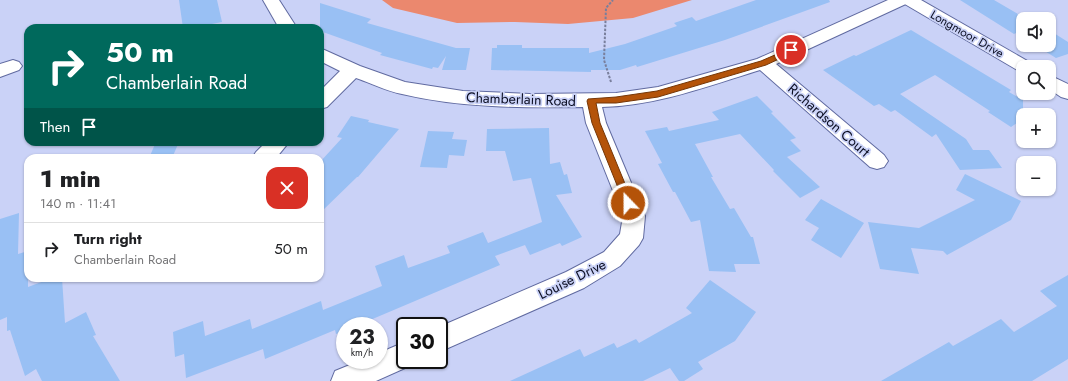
<!DOCTYPE html>
<meta charset="utf-8">
<style>
:root{--surface:#fff;--page:#f6f6f6;--text:#202124;--muted:#757577;--line:#e0e0e0}
body{margin:0;font-family:Jost,sans-serif;background:var(--page);color:var(--text);height:100vh;display:flex;flex-direction:column;font-size:15px;white-space:nowrap}
*{box-sizing:border-box;margin:0}
p{font-size:13px;color:var(--muted)}
.icon{flex:none;width:22px;height:22px;fill:none;stroke:currentColor;stroke-width:2;stroke-linecap:round;stroke-linejoin:round}
.map{position:relative;flex:1;overflow:hidden}
.side{position:absolute;left:24px;top:154px;width:300px;height:128px;display:flex;flex-direction:column;background:var(--surface);border-radius:12px;box-shadow:0 1px 3px #0004}
.side>*{flex:none}
.banner{position:absolute;left:24px;top:24px;width:300px;height:122px;border-radius:12px;box-shadow:0 1px 3px #0004;background:#00695c;color:#fff;overflow:hidden}
.fabs{position:absolute;left:1016px;top:12px;display:grid;gap:8px}
.fabs a{display:grid;place-items:center;width:40px;height:40px;border-radius:8px;background:var(--surface);box-shadow:0 1px 3px #0004;font-size:20px}
.speed{position:absolute;left:336px;top:317px;display:flex;gap:8px;font-size:20px;font-weight:700;text-align:center}
.speed>*{display:grid;place-content:center;width:52px;height:52px;border-radius:50%;background:var(--surface);box-shadow:0 1px 3px #0004;line-height:1}
.speed small{font-size:10px;font-weight:400}
.speed .limit{border:2px solid #111;border-radius:6px;background:#fff;color:#111}
.pin{position:absolute;display:grid;place-items:center;width:34px;height:34px;color:#fff;margin:-17px;border:2px solid #fff;border-radius:50%;box-shadow:0 1px 4px #0007}
.me{position:absolute;width:44px;margin:-22px;rotate:338deg;stroke-linejoin:round;filter:drop-shadow(0 0 3px #0008)}
.turn{display:flex;align-items:center;gap:14px;height:84px;padding:0 16px;font-size:18px}
.turn .icon{width:52px;height:52px;stroke-width:2.5}
.turn b{display:block;font-size:28px;line-height:34px}
.then{display:flex;align-items:center;height:38px;padding:0 16px;background:#0003;gap:8px;font-size:15px}
.round{display:grid;place-items:center;flex:none;width:42px;height:42px;border-radius:12px;background:var(--page)}
.overview{display:flex;align-items:center;justify-content:space-between;height:68px;padding:0 16px}
h1{font-size:24px;font-weight:800;line-height:30px}
ul{padding:0;list-style:none}
li{display:flex;align-items:center;gap:12px;height:52px;padding:0 16px;border-top:1px solid var(--line)}
li div{flex:1}
li b{display:block;font-size:15px}
li em{font-style:normal}
.map>svg:first-child{display:block}
.green{fill:#eb886e}
.building{fill:#99c0f4}
.lines{fill:none;stroke-linecap:round;stroke-linejoin:round}
.street-casing{stroke:#606aa0;stroke-width:2}
.secondary-casing{stroke:#606aa0;stroke-width:2}
.path{stroke:#797f9c;stroke-width:2;stroke-dasharray:2.5 1.5;stroke-linecap:butt}
.street{fill:#fff;fill-rule:evenodd}
.secondary{fill:#fff;fill-rule:evenodd}
.route{fill:#b45309;stroke:#753606}
.labels{text-anchor:middle;stroke-width:3.5;stroke-linejoin:round;paint-order:stroke}
.far-street-label{font-size:12px;fill:#0a0d21;stroke:#cad2f7}
.street-label{font-size:14px;fill:#0a0d21;stroke:#cad2f7}
</style>
<div class="map">
<svg width="1068" height="381" viewBox="0 0 1068 381">
<rect width="100%" height="100%" fill="#cad2f7"/>
<path class="green" d="M382,0H692L633,18L568,24L515,22L457,23L393,8Z"/>
<g class="building">
<path d="M179,0H217L222,22L212,24L213,28H183Z"/>
<path d="M756,0H829L830,2L725,40L637,67L636,65L620,70H591V72L491,70L492,48H497V45H522V48H589V53L625,44L677,26L674,23L692,17L696,21Z"/>
<path d="M960,0H994L1023,17L1026,16L1031,19H1023V37L1016,33L1014,34Z"/>
<path d="M320,3L371,19L367,23L456,48H470L466,70H442L446,56L438,68L433,67L432,69L380,55L382,53L320,31Z"/>
<path d="M911,30L1011,90L1009,92L1023,100V119L1011,127L988,112L990,111L935,75L900,94L966,139L973,150H989L1002,168L960,170L936,134L932,137L895,110L891,112L879,104L874,106L823,70L854,55L856,56Z"/>
<path d="M1049,30L1068,42V54L1056,58L1035,45H1049Z"/>
<path d="M757,96L773,112L771,113L796,138L790,140L801,151L787,157L820,187L800,198L773,171L774,170L740,134L695,144L713,177H711L730,209L734,208L751,237H753L760,264H734L736,272L709,271L700,220L691,222L675,192H673L658,164L662,163L645,131L667,127L669,131L719,120L712,112Z"/>
<path d="M351,116L369,120L368,122L399,129L358,177H357L320,213V162L342,138L337,137Z"/>
<path d="M549,128L550,164L560,162L564,175L567,174L572,193L556,195L582,237L562,246L560,243L530,255L525,245L495,256L500,265L356,326H345V331L336,334L335,330L265,359L263,349L186,378L184,354L175,357L173,332L203,321L205,336L250,319L252,329L321,301L323,310L382,286L375,266L404,255L408,268L450,253L447,246L483,232L488,243L542,222L531,178L513,181L505,151H486L487,129Z"/>
<path d="M428,131L454,132L452,139L467,140L464,156L449,155L447,168L420,167Z"/>
<path d="M156,142H179L172,158H149Z"/>
<path d="M965,174L1021,201L1011,220L947,255L943,251L911,248L919,274L880,269L868,222L919,228L975,200L956,190Z"/>
<path d="M821,199L864,223L841,258L811,240L819,228L805,220Z"/>
<path d="M19,213L18,254L28,251V287L52,278H62L65,323L86,312L96,335L93,336L120,381H42L36,369L25,376L10,330L7,331V317L0,320V219Z"/>
<path d="M1068,275V359L1032,381H881L949,342L953,346L1001,319L1014,332L1057,306L1040,291Z"/>
<path d="M710,280L756,312L735,341L698,362L703,369L684,381H679L670,368L643,381H510L580,349L584,357L614,343L617,348L636,339L639,343L692,313L686,308Z"/>
</g>
<g class="lines">
<defs>
<g id="street">
<path d="M263,0H279L297,28H279Z"/>
<path d="M888,0H910L908,3L776,64L884,155L888,161L884,167L877,169L870,167L760,70C708,86 656,106 602,107L606,123L645,216L643,238L639,245L620,266L584,288L439,352V327L566,272L604,252L620,234L623,216L586,123L583,107C522,108 462,108 402,94C386,91 371,83 356,78L327,107L320,109V91L340,71L320,61V48L360,66L405,82L463,91L530,94L616,93L658,87L757,59Z"/>
<path d="M13,60L19,62L22,66L19,70L0,77V64Z"/>
<path d="M266,142H289L276,158H252L256,152Z"/>
<path d="M405,342V360H416L414,364L376,381H331L335,371L362,360H379V353Z"/>
</g>
<g id="secondary">
<path d="M901,0H921L1031,63L1034,67H1023V73L1019,71L903,3Z"/>
<path d="M1049,75L1068,84V99L1061,97L1049,89Z"/>
</g>
</defs>
<use href="#street" class="street-casing"/>
<use href="#secondary" class="secondary-casing"/>
<path class="path" d="M611,82L604,60L606,8L613,0"/>
<use href="#street" class="street"/>
<use href="#secondary" class="secondary"/>
</g>
<path class="route" d="M791,48L794,49V52L766,65L658,97L616,103H596L600,123L633,203L628,207L625,205L592,123L587,101L588,99L616,97L657,91L761,61Z"/>
<g class="labels">
<g class="far-street-label">
<text transform="translate(967 34) rotate(30)" y="4">Longmoor Drive</text>
</g>
<g class="street-label">
<text transform="translate(521 99) rotate(2)" y="5">Chamberlain Road</text>
<text transform="translate(829 120) rotate(41)" y="5">Richardson Court</text>
<text transform="translate(572 279) rotate(-26)" y="5">Louise Drive</text>
</g>
</g>
</svg>
<div class="fabs">
<a><svg class="icon" aria-label="sound" viewBox="0 0 24 24"><path d="M4 9h4l5-4v14l-5-4H4zM17 9q2 3 0 6"/></svg></a>
<a><svg class="icon" aria-label="search" viewBox="0 0 24 24"><circle cx="10" cy="10" r="6"/><path d="M15 15l6 6"/></svg></a>
<a>+</a>
<a>−</a>
</div>
<div class="speed"><div>23<small>km/h</small></div><div class="limit">30</div></div>
<div class="pin" style="left:791px;top:50px;background:#d93025"><svg class="icon" aria-label="arrive" viewBox="0 0 24 24"><path d="M6 21V4h12l-3 4 3 4H6"/></svg></div>
<svg class="me" style="left:628px;top:203px" viewBox="-20 -20 40 40"><circle r="17" fill="#b45309" stroke="#fff" stroke-width="3"/><path d="M0-11L8 9 0 5-8 9z" fill="#fff"/></svg>
<div class="banner">
<div class="turn"><svg class="icon" aria-label="right" viewBox="0 0 24 24"><path d="M7 20v-9h11M14 6l5 5-5 5"/></svg><div><b>50 m</b>Chamberlain Road</div></div>
<div class="then">Then<svg class="icon" aria-label="arrive" viewBox="0 0 24 24"><path d="M6 21V4h12l-3 4 3 4H6"/></svg></div>
</div>
<section class="side">
<div class="overview"><div><h1>1 min</h1><p>140 m · 11:41</p></div><a class="round" style="background:#d93025;color:#fff"><svg class="icon" aria-label="close" viewBox="0 0 24 24"><path d="M6 6l12 12M18 6L6 18"/></svg></a></div>
<ul>
<li><svg class="icon" aria-label="right" viewBox="0 0 24 24"><path d="M7 20v-9h11M14 6l5 5-5 5"/></svg><div><b>Turn right</b><p>Chamberlain Road</p></div><em>50 m</em></li>
</ul>
</section>
</div>
